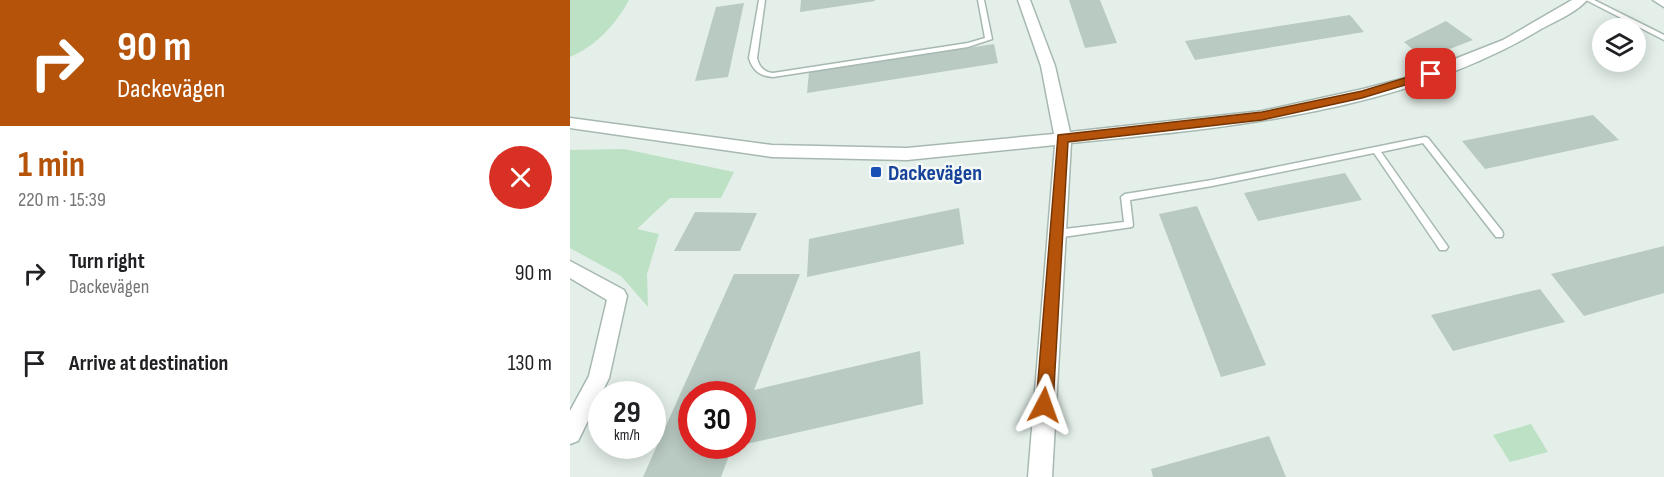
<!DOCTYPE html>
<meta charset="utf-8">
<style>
:root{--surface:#fff;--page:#f2f2f2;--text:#202124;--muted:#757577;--accent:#b45309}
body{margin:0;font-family:"Sofia Sans Condensed",sans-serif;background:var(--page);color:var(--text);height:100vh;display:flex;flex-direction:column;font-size:22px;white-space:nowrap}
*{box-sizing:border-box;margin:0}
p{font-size:20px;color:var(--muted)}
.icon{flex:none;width:33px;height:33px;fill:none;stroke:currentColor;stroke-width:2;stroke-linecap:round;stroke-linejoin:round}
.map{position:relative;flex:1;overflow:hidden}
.sheet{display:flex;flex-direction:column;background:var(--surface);width:570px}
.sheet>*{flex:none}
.hud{background:#b45309;color:#fff;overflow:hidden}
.buttons{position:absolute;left:1022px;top:18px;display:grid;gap:12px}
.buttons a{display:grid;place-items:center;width:54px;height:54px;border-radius:50%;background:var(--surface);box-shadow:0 3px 15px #0003;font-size:30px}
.speed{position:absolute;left:18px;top:381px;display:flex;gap:12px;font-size:30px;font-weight:700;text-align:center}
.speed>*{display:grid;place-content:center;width:78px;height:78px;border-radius:50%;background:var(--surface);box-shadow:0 3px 15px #0003;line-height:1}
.speed small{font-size:15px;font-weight:400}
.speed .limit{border:9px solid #d22;background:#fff;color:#111}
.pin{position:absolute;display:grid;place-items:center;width:51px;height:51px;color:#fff;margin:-26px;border-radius:12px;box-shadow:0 3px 9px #0006}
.me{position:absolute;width:66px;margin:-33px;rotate:4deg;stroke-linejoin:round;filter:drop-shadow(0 0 4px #0008)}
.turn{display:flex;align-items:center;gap:21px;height:126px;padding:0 18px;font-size:27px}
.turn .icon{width:78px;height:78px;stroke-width:2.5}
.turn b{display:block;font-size:42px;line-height:51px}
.round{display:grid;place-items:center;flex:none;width:63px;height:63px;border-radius:32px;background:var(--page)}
.headline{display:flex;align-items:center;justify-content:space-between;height:102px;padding:0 18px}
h1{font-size:36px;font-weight:700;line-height:45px;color:var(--accent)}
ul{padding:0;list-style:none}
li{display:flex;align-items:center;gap:18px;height:90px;padding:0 18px}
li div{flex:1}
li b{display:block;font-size:22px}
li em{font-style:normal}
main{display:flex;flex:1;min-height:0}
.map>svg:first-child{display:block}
.green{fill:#bce1c4}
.building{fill:#b9cac2}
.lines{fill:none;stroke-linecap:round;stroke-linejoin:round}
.service-casing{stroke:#a6b8b0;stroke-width:3}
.minor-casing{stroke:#a6b8b0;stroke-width:3}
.service{fill:#fff;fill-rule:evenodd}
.minor{fill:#fff;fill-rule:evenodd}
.route{fill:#b45309;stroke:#753606;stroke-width:1.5}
.transit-dot{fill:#1a4fb4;stroke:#f5faf8;stroke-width:2}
.labels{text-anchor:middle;stroke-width:5;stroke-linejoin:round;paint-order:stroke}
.transit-label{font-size:22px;font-weight:bold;fill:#164399;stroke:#f5faf8;text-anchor:start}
</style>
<main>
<section class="sheet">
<div class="hud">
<div class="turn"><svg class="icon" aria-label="right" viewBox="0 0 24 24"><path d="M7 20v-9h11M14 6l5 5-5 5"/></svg><div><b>90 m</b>Dackevägen</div></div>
</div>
<div class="headline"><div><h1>1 min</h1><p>220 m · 15:39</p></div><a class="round" style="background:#d93025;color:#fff"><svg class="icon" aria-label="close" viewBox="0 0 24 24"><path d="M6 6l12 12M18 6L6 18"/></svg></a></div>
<ul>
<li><svg class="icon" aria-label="right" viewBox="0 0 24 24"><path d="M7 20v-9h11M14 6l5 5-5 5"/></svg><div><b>Turn right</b><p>Dackevägen</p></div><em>90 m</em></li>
<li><svg class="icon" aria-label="arrive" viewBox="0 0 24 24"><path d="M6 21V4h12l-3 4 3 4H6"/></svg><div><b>Arrive at destination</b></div><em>130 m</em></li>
</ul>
</section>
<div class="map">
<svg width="1094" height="477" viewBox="0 0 1094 477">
<rect width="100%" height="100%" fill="#e4efe9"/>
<g class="green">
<path d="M0,0H59C46,24 26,46 0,57Z"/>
<path d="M54,149L164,172L151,198H100L67,229L89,234L77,274L78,307L51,276L0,248V150Z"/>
<path d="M961,424L978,452L940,462L923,435Z"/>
</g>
<g class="building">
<path d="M231,0H305V1L230,12Z"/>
<path d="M499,0H530L547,43L515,48Z"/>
<path d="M174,3L158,77L125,81L146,7Z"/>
<path d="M780,15L794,32L625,60L615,41Z"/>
<path d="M876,21L903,40L854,59L834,42Z"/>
<path d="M424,44L428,63L237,93L239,72Z"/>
<path d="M1023,115L1049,140L915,169L892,141Z"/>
<path d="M775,173L792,200L688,221L674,193Z"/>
<path d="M627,206L696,365L651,377L589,214Z"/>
<path d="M389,208L394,244L237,277L239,239Z"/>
<path d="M125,212L187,213L170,251H104Z"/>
<path d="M1094,246V293L1014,316L981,274Z"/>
<path d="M164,274H230L184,390L350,351L353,404L172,445V394H122V446H168L162,448L151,477H73Z"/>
<path d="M970,289L995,322L883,351L861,315Z"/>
<path d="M699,436L716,477H583L581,469Z"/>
</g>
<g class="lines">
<defs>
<g id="service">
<path d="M189,0H195L187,58C189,67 194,72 203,73L398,43L415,38L408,0H414L422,39L398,47L203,77C190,76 183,71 179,58Z"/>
<path d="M1016,0H1024L1094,35V40Z"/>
<path d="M855,137L858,138L932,231L933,234L932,237H926L853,143L811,152L876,244L878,247L876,250H870L804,153L642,186L560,200L563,225L562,227L486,238L483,237L482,234L483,231L486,230L554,222L551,197L555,194L642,180Z"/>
</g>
<g id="minor">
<path d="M448,0H460L485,66L500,132L692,111L793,89L839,77L933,40L1002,0H1017C1007,12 986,21 971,29C833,112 658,128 501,143L482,477H458L485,145L337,160L202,157L0,128V118L202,145L337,148L484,134L471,66Z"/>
<path d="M1083,0H1094V7Z"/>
<path d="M0,261L54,290L57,296L39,378L8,441L0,444V411L19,376L37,300L0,278Z"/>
</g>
</defs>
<use href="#service" class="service-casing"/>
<use href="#minor" class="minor-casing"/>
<use href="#service" class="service"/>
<use href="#minor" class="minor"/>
</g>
<path class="route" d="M861,70L866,74L865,76L792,98L692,120L498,142L483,405L480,410L474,413L469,410L466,405L488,135L692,112L792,91Z"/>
<rect class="transit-dot" x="300" y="166" width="12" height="12" rx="3"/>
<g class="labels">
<g class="transit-label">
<text x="318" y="180">Dackevägen</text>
</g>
</g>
</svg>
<div class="buttons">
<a><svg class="icon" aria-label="layers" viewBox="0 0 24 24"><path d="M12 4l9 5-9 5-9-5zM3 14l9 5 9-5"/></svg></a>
</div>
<div class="speed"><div>29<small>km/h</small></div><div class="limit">30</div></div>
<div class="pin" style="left:861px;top:74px;background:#d93025"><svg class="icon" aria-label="arrive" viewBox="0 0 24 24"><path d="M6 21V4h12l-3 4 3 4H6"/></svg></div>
<svg class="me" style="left:474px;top:405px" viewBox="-20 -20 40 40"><path d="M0-17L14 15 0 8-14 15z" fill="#b45309" stroke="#fff" stroke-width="4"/></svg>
</div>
</main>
